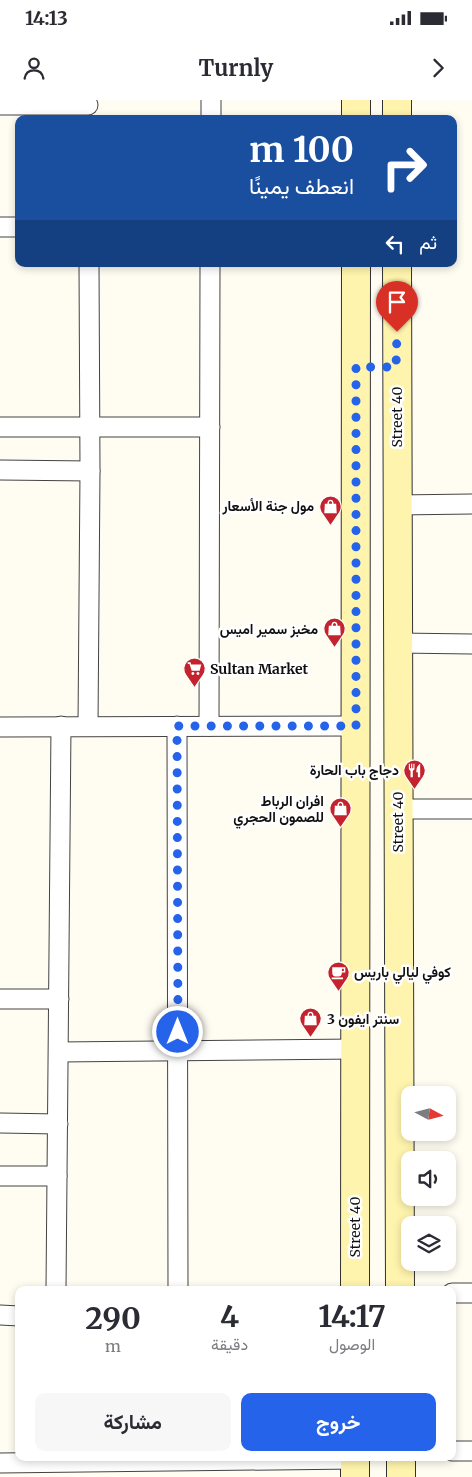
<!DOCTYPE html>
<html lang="ar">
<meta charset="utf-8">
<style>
:root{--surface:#fff;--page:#f7f7f7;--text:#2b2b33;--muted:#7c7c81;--accent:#2563eb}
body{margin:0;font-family:Merriweather,Vazirmatn,serif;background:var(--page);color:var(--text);direction:rtl;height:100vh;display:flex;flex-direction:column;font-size:19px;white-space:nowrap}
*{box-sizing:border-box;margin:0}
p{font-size:16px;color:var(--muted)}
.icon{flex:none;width:28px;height:28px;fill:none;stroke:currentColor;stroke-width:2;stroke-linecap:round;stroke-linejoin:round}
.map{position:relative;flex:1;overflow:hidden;direction:ltr}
.drawer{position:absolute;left:15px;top:1186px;width:441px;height:175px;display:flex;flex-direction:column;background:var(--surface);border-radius:10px;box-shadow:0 2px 8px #0003;direction:rtl}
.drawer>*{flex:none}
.top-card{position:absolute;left:15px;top:15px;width:442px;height:152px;border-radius:10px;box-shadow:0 2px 8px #0003;direction:rtl;background:#1a4fa0;color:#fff;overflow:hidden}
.needle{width:32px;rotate:97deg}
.fabs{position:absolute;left:401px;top:986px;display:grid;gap:10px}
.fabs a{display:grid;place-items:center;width:55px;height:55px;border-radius:10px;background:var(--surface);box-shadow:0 2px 8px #0003;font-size:25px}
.pin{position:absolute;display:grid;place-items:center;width:42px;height:42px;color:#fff;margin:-51px -21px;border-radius:50% 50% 50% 0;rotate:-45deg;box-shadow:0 0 5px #0007}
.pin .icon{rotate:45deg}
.me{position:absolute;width:55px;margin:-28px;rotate:0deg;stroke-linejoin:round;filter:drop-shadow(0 0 4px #0008)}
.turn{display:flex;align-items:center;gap:18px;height:105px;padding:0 20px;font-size:22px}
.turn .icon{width:65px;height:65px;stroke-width:2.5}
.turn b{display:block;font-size:35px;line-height:42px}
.then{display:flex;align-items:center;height:48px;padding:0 20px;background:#0003;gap:10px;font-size:19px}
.eta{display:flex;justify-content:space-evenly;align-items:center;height:85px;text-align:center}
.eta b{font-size:30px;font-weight:700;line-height:35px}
.button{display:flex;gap:10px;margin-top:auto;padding:10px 20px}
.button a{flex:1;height:58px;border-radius:10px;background:var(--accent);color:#fff;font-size:20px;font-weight:700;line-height:58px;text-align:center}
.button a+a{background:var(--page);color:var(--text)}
.status{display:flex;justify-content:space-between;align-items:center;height:35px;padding:0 25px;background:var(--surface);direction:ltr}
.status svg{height:14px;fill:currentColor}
header{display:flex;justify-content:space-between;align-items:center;height:65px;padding:0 20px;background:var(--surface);font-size:22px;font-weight:700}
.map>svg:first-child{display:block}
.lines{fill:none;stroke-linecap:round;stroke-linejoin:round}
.street-casing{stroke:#434343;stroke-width:21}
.secondary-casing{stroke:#323232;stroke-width:30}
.street{stroke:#fff;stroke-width:19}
.secondary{stroke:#fff4ad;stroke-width:28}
.route{stroke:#2563eb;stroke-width:9;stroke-dasharray:0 16.2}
.labels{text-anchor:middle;stroke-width:5;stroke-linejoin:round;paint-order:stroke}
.street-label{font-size:14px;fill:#101010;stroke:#fff}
.poi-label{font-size:14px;font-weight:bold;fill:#101010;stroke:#fff;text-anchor:end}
</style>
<div class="status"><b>14:13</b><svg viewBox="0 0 49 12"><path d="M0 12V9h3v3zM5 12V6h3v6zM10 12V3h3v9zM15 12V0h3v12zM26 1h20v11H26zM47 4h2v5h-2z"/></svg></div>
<header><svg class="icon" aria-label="forward" viewBox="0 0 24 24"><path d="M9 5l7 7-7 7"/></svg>Turnly<svg class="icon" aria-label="person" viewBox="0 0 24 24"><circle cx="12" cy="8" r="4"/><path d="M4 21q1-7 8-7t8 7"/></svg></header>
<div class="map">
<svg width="472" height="1377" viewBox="0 0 472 1377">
<rect width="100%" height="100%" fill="#fffcf2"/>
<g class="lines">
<defs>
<g id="street">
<path d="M0,5H88"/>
<path d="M211,19V0"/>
<path d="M0,127H19"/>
<path d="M0,327H210"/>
<path d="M0,370L90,371"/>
<path d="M397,405L472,404"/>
<path d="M398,543L472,544"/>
<path d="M88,626L90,371L89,164"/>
<path d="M177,626L178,1190"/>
<path d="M209,626L210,164"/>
<path d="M0,627L356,626"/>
<path d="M398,709H472"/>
<path d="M0,899H59"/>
<path d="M59,952L356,949"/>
<path d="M0,1023L58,1024"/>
<path d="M0,1076H57"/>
<path d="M56,1190L61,626"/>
<path d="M452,1193H472"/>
<path d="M0,1215L19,1216"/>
<path d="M452,1351H472"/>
<path d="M0,1363L355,1359"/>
</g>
<g id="secondary">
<path d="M356,0V19"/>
<path d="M397,19V0"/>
<path d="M397,164L400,1190"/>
<path d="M355,1190L356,164"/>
<path d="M401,1358V1377"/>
<path d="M355,1377V1358"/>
</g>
</defs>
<use href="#street" class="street-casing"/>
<use href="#secondary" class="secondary-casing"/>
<use href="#street" class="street"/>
<use href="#secondary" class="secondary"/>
</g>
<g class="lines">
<path class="route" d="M178,932L177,626H356V267H396L397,232"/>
</g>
<defs>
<symbol id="shop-pin" viewBox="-11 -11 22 30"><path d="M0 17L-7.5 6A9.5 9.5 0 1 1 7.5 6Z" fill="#c4232e" stroke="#fff"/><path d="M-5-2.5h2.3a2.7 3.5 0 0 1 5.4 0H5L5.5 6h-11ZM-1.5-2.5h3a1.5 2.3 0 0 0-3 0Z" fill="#fff"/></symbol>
<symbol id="supermarket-pin" viewBox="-11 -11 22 30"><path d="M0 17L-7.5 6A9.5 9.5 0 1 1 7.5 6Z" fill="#c4232e" stroke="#fff"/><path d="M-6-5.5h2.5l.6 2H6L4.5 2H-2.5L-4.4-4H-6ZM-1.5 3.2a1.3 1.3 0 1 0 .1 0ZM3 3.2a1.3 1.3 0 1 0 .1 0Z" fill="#fff"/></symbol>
<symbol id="restaurant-pin" viewBox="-11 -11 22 30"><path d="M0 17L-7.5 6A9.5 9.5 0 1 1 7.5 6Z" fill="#c4232e" stroke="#fff"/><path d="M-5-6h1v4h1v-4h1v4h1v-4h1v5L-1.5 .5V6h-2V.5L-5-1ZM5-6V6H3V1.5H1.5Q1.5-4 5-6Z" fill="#fff"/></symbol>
<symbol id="cafe-pin" viewBox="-11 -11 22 30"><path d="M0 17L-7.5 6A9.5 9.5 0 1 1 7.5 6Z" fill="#c4232e" stroke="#fff"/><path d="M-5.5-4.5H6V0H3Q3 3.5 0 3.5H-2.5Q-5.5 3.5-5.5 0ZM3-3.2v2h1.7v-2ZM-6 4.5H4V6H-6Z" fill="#fff"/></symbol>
</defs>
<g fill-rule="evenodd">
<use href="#shop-pin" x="318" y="394" width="25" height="34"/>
<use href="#shop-pin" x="322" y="516" width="25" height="34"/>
<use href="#supermarket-pin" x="182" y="556" width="25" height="34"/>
<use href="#restaurant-pin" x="402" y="658" width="25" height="34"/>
<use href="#shop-pin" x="328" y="696" width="25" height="34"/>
<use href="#cafe-pin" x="326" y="860" width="25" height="34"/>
<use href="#shop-pin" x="298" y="906" width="25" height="34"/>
</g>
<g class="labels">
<g class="street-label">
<text transform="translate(397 317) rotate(-90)" y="5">Street 40</text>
<text transform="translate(398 722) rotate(-90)" y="5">Street 40</text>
<text transform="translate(355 1127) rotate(-90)" y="5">Street 40</text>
</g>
<g class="poi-label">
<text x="314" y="411">مول جنة الأسعار</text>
<text x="318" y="534">مخبز سمير اميس</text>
<text x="210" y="574" text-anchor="start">Sultan Market</text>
<text x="399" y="675">دجاج باب الحارة</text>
<text x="324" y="706">افران الرباط<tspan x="324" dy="16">للصمون الحجري</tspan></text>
<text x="354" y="877" text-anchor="start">كوفي ليالي باريس</text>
<text x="327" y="924" text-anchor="start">سنتر ايفون 3</text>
</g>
</g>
</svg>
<div class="fabs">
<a><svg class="needle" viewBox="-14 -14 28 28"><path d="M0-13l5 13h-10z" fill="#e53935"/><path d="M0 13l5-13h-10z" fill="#7c7c81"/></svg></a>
<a><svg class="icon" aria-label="sound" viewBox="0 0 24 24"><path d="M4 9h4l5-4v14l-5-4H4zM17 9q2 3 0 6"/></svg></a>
<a><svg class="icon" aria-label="layers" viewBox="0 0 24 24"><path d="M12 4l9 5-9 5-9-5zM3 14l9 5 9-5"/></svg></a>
</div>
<div class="pin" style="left:397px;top:232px;background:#d93025"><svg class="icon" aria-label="arrive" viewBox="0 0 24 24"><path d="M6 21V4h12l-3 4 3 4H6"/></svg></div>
<svg class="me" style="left:178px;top:932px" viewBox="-20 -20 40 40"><circle r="17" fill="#2563eb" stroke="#fff" stroke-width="3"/><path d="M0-11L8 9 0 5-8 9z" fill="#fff"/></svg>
<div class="top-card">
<div class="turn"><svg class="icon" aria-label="right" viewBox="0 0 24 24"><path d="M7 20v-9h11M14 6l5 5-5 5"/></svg><div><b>100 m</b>انعطف يمينًا</div></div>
<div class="then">ثم<svg class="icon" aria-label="left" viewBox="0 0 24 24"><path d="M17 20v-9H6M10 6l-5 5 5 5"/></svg></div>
</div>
<section class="drawer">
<div class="eta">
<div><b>14:17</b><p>الوصول</p></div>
<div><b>4</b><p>دقيقة</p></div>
<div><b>290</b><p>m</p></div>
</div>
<div class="button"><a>خروج</a><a>مشاركة</a></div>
</section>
</div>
